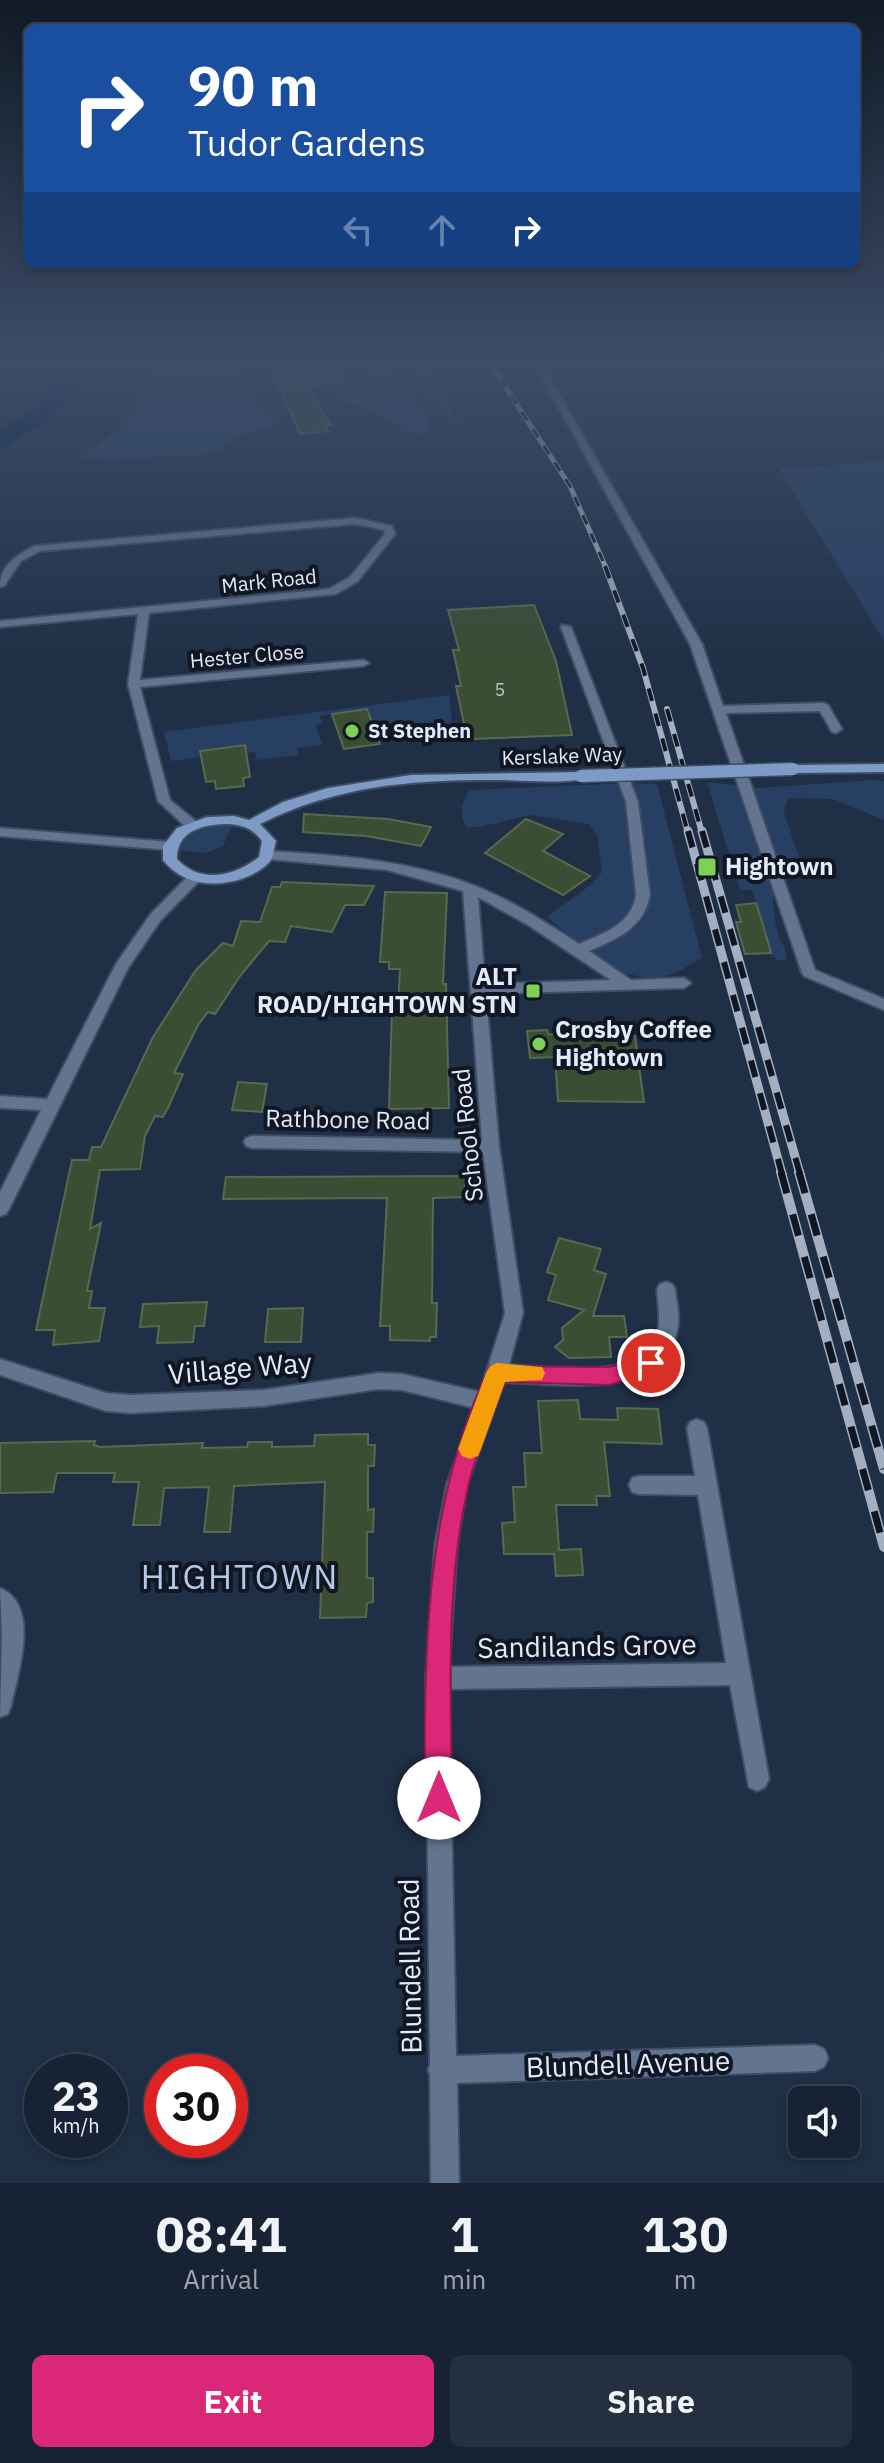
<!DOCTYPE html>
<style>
:root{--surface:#172334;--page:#242f40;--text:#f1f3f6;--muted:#9ea4ac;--line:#36404f;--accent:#db2777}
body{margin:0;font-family:"IBM Plex Sans",sans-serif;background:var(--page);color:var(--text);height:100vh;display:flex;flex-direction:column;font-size:30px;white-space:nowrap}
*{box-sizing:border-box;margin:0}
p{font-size:26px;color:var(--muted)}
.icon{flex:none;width:44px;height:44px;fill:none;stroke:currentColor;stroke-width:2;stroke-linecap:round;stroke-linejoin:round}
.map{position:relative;height:2183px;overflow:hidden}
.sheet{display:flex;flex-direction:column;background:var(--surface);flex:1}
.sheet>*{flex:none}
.banner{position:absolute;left:24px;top:24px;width:836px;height:244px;border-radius:12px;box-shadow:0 4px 12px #0003,0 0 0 2px var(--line);background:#1a4fa0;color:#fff;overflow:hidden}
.buttons{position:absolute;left:788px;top:2086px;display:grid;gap:16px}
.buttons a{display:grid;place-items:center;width:72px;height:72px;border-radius:12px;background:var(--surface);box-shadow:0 4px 12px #0003,0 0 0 2px var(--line);font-size:40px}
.speed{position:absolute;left:24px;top:2054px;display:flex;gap:16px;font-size:40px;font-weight:700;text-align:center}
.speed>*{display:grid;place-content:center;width:104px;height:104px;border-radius:50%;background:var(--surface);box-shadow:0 4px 12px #0003,0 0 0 2px var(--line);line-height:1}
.speed small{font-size:20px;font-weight:400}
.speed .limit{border:12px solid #d22;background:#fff;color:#111}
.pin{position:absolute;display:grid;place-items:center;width:68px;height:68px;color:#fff;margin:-34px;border:4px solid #fff;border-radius:50%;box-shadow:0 2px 8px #0007}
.me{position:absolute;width:88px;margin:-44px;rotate:0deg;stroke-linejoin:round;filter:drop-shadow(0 0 6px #0008)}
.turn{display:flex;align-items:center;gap:28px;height:168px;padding:0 32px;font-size:36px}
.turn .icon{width:104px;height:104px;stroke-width:2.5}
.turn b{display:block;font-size:56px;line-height:68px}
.lanes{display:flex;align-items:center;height:76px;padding:0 32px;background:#0003;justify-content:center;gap:40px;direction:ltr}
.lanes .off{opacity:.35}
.eta{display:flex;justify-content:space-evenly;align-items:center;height:136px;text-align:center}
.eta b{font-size:48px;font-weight:700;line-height:56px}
.button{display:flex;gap:16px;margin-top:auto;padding:16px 32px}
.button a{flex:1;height:92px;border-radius:12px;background:var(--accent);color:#fff;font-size:32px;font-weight:700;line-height:92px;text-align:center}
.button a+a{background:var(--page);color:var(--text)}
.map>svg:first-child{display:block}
.green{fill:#273f62}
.water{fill:#011c45}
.building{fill:#3b4d33;stroke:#576a4f;stroke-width:2}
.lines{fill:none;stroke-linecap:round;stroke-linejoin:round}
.street-casing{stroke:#3e4d63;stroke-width:4}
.secondary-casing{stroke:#3e4d63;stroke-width:4}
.street{fill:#62748f;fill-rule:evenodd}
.secondary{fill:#7e9bc6;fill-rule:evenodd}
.rail-far3-casing{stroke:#a4b0c2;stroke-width:5}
.rail-far2-casing{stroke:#a4b0c2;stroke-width:6}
.rail-far1-casing{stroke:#a4b0c2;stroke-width:9}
.rail-casing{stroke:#a4b0c2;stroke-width:10}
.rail-far3{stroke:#101722;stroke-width:3;stroke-dasharray:10;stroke-linecap:butt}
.rail-far2{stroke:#101722;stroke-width:4;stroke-dasharray:13;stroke-linecap:butt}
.rail-far1{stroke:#101722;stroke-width:6;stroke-dasharray:17;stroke-linecap:butt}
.rail{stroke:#101722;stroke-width:7;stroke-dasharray:22;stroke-linecap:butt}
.secondary-bridge-casing{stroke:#3e4d63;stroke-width:15;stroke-linecap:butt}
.secondary-bridge{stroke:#7e9bc6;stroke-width:12}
.route{fill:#db2777;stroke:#8e194d;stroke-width:2}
.slow{fill:#f59e0b}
.poi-dot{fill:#7dd154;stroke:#101722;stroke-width:3}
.labels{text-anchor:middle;stroke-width:8;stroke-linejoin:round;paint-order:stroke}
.far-number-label{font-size:18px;fill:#b8c4c9}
.far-street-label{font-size:20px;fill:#e1ebfb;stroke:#101722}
.far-poi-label{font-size:20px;font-weight:bold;fill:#e1ebfb;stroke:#101722;text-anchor:start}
.poi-label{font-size:24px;font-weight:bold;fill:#e1ebfb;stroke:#101722;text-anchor:start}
.street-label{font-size:24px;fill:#e1ebfb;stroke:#101722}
.near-street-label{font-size:28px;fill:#e1ebfb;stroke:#101722}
.near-quarter-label{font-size:34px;letter-spacing:2px;fill:#b5c9e7;stroke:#101722}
</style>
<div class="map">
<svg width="884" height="2183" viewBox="0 0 884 2183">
<rect width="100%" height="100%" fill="#1f2f46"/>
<g class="green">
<path d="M146,362H232L261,409L273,416L272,425L228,441L220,450L202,455L109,459L81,457C114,433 154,409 146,362Z"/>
<path d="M358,362H384L397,377L394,380L408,389L429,417L428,430L420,434L404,432L389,419L337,398L340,388L372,380L358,368Z"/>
<path d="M402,362H424L460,424L454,425Z"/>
<path d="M884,461V641L779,469Z"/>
<path d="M449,695L454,734L441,737L435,724L399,728L397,724L390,725L392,733L370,739L367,709L320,716L322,724L316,725L322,745L297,748L298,755L257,760L255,752L246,753L244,746L200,751L201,757L171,761L164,732Z"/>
<path d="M872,780L884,781V820L833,799L788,798L784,812L799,857L790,873L777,879C770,895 774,920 779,937C783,947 788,950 786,961L777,960L771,954L752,890H740L707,782L757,788Z"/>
<path d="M630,783L657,784L702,958C692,963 679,973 668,975C620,988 580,944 547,917L592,884L602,872L597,835L589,824L530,815L480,827H466C459,815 461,800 471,790Z"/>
<path d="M215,825H232L223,846L206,853L180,851C185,834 198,828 215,825Z"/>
</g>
<path class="water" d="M52,362H76V391L51,418L0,450V426C29,422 57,392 52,362Z"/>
<g class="building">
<path d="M268,362H335L348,379L307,386L331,425L324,426L328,431L300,434Z"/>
<path d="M534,605L556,661L572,735L474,739L473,733L466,734L456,686H461L453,650H459L448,610Z"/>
<path d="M367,709L380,744L344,749L332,714Z"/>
<path d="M245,745L250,777L243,778L244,786L216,789L215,781L206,782L200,751Z"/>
<path d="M304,814L388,819L431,827L421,846L366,836L303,832Z"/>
<path d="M526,819L563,834L543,851L590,876L563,895L485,853Z"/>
<path d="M282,882L374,886L364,905H345L332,932L291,926L285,942L269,941L240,976L215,1014L208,1012L198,1025L174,1073L183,1074L168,1108L163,1117L155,1116L145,1136L140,1169L100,1170L90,1229L101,1223L87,1291H92L89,1308H105L99,1341L53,1345L55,1330H36L72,1160H89L92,1147H101L153,1037L196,970L223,943L233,946L241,921L260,922L272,887H280Z"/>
<path d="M385,892L447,893L443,984H446L449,1108L389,1109L392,1008H398L400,969H389V962H380Z"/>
<path d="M756,903L763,925L771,953L745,954L736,922H741L736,905Z"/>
<path d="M547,1030L548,1034L635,1036L644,1102L558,1101L555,1057L530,1058L527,1031Z"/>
<path d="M238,1082L267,1084L262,1112L232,1110Z"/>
<path d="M465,1176L466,1197L433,1198L432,1303H437L436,1337H430V1341L390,1340V1326H380L387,1198L223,1199L226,1177Z"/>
<path d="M559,1238L601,1249L594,1270L606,1274L593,1316H624L627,1337H609L611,1357L569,1358L555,1347L563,1340L562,1328L584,1310L548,1300L556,1275L547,1272Z"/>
<path d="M207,1302L204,1326H195L193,1342L157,1343L159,1326L140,1327L143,1304Z"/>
<path d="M303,1308L301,1342H265L268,1309Z"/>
<path d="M578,1400L580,1419L618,1420L617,1408L658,1409L662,1444L604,1442L610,1496H596L597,1505H556L559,1550L581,1549L583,1575L556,1576L554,1554H504L502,1523L515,1522L513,1487H526L524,1453H542L538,1401Z"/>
<path d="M368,1434V1445H375L374,1466H368V1510L374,1509L373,1532H367V1578H373V1602L367,1603L366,1617L320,1618L325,1482L234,1486L230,1532H204L209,1487L164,1488L160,1525H133L139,1482H113L115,1473H57L53,1492L0,1493V1443L95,1441L94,1445L100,1447L203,1443L202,1448L247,1447L248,1442H272V1447L314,1446L315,1435Z"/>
</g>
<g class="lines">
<defs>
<g id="street">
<path d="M533,362H541L702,644L723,706L824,703L828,705L842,729L836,733L832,732L820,711L726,713L815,970L884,999V1010L804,976L802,973L690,644Z"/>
<path d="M355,518L392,526L395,534L358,581L336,594L149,613L140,680L363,660L369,663L363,666L140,687L170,800L198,823V829H188L158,801L128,684L138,614L0,627V621L329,589L350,577L385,534L384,530L355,524L40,551L21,561L4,586L0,587C0,565 17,555 34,546Z"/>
<path d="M562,625L571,627L638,802L650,895C644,928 617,939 589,951L631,980L684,978L691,983L684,988L486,994L499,1146L523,1313L509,1365C545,1367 630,1380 653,1344C663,1328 658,1307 657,1289L660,1284L666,1282L672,1284L675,1289C676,1300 680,1315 678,1326C667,1402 558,1384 504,1382L467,1484L457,1545L449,1667L726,1663L698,1495L639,1494L632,1492L629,1485L632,1478L639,1476H695L687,1428L690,1422L697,1419L704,1422L707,1428L769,1779L765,1787L757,1791L749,1787L730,1685L449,1689L456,2056L815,2045L824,2049L828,2058L824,2067L815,2071L457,2083L459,2183H431L430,2075L428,2070L430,2065L426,1678L435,1545L447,1484L475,1408L402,1390L379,1389L264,1406L130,1413L106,1411L0,1375V1359L106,1393L130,1395L264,1390L379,1373L402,1374L480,1392L505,1313L483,1152L252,1148L246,1146L244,1142L246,1138L252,1136L482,1140L463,891L387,870L267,859L260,855L267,851C338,855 411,860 478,887C514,902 547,923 579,944C604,933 631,925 636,895L626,802L561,627ZM478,897L528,925L611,980L485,984Z"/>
<path d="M0,828L170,842L177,846L170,850L0,836Z"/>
<path d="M195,873L200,874V880L160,921L128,968L9,1209L6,1214L0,1216V1192L41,1110L0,1108V1096L47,1099L116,964L150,915L190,874Z"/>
<path d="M0,1588C41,1605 18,1674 11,1706L8,1714L0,1717L2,1635Z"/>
</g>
<g id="secondary">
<path d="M884,764V772L793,773L787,769L793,765Z"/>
<path d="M581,772L587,776L585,779C556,784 523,780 493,780C409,780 336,786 260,824L276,841C274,847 274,855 271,860C267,866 257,872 251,875C221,889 184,887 163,860V846L177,828L207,817L234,816L249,820L283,802L328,788L411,775ZM225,824C240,824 253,828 262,841L259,857C234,877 200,884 177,859C177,832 200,825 225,824Z"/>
</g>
</defs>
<use href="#street" class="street-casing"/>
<use href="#secondary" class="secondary-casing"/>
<use href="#street" class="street"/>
<use href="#secondary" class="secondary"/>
<defs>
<path id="rail-far3" d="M489,362L570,486L606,568"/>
<g id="rail-far2">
<path d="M605,566L643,668L688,833"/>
<path d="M667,709L702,833"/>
</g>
<g id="rail-far1">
<path d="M688,831L782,1174"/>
<path d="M702,831L800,1174"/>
</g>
<g id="rail">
<path d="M781,1172L884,1547"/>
<path d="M799,1172L884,1469"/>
</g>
</defs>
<use href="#rail-far3" class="rail-far3-casing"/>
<use href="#rail-far2" class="rail-far2-casing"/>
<use href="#rail-far1" class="rail-far1-casing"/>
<use href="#rail" class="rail-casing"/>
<use href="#rail-far3" class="rail-far3"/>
<use href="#rail-far2" class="rail-far2"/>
<use href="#rail-far1" class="rail-far1"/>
<use href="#rail" class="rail"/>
<defs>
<path id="secondary-bridge" d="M581,776L793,769"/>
</defs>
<use href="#secondary-bridge" class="secondary-bridge-casing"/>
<use href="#secondary-bridge" class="secondary-bridge"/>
</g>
<linearGradient id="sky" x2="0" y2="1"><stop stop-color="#111a26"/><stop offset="0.54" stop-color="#3c4d68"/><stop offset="1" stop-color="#3c4d68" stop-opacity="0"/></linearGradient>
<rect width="884" height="668" fill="url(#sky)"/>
<path class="route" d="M651,1354L659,1357L662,1363L659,1370L609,1385L505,1382C493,1416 476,1451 468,1487C445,1587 451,1695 452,1798L448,1808L439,1812L429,1808L425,1798C424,1650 424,1503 490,1366L609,1367Z"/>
<path class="slow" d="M497,1363L542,1367L545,1373L542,1380L505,1382L481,1449L478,1456L470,1459L462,1456L458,1449L486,1373L490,1366Z"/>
<g class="poi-dot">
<circle cx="352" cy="731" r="8"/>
<rect x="697" y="857" width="20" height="20" rx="4"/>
<rect x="525" y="983" width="16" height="16" rx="4"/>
<circle cx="539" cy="1044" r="8"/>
</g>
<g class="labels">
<g class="far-number-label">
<text x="500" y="696">5</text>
</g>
<g class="far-street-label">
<text transform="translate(269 581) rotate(-6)" y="7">Mark Road</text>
<text transform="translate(247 656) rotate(-5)" y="7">Hester Close</text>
<text transform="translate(562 756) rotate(-2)" y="7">Kerslake Way</text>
</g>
<g class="far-poi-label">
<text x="368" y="738">St Stephen</text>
</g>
<g class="poi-label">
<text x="725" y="875">Hightown</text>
<text x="517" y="985" text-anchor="end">ALT<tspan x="517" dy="28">ROAD/HIGHTOWN STN</tspan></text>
<text x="555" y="1038">Crosby Coffee<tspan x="555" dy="28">Hightown</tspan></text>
</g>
<g class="street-label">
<text transform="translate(348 1120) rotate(1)" y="8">Rathbone Road</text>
<text transform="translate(468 1135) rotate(-96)" y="8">School Road</text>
</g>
<g class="near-street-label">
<text transform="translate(240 1368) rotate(-5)" y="10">Village Way</text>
<text transform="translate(587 1646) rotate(-1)" y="10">Sandilands Grove</text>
<text transform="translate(410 1966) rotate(-91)" y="10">Blundell Road</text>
<text transform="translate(628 2064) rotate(-2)" y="10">Blundell Avenue</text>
</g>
<g class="near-quarter-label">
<text x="240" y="1589">HIGHTOWN</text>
</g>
</g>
</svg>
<div class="buttons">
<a><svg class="icon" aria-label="sound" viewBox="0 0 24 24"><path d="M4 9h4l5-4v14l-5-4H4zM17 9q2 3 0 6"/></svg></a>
</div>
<div class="speed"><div>23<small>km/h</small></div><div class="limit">30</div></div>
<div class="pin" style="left:651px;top:1363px;background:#d93025"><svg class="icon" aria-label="arrive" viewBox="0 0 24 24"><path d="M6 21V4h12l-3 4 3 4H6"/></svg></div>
<svg class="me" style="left:439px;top:1798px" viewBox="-20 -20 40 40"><circle r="19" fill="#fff"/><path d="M0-13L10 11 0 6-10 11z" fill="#db2777"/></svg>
<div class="banner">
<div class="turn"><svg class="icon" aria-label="right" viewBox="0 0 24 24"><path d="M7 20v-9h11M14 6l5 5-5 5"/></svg><div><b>90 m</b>Tudor Gardens</div></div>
<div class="lanes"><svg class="icon off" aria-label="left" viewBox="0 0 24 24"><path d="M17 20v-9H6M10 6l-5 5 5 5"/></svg><svg class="icon off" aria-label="ahead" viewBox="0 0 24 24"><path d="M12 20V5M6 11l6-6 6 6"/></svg><svg class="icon" aria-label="right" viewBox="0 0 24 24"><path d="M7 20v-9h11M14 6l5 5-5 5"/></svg></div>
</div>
</div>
<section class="sheet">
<div class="eta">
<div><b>08:41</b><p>Arrival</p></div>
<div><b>1</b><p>min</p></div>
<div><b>130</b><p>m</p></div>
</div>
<div class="button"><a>Exit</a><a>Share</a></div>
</section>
